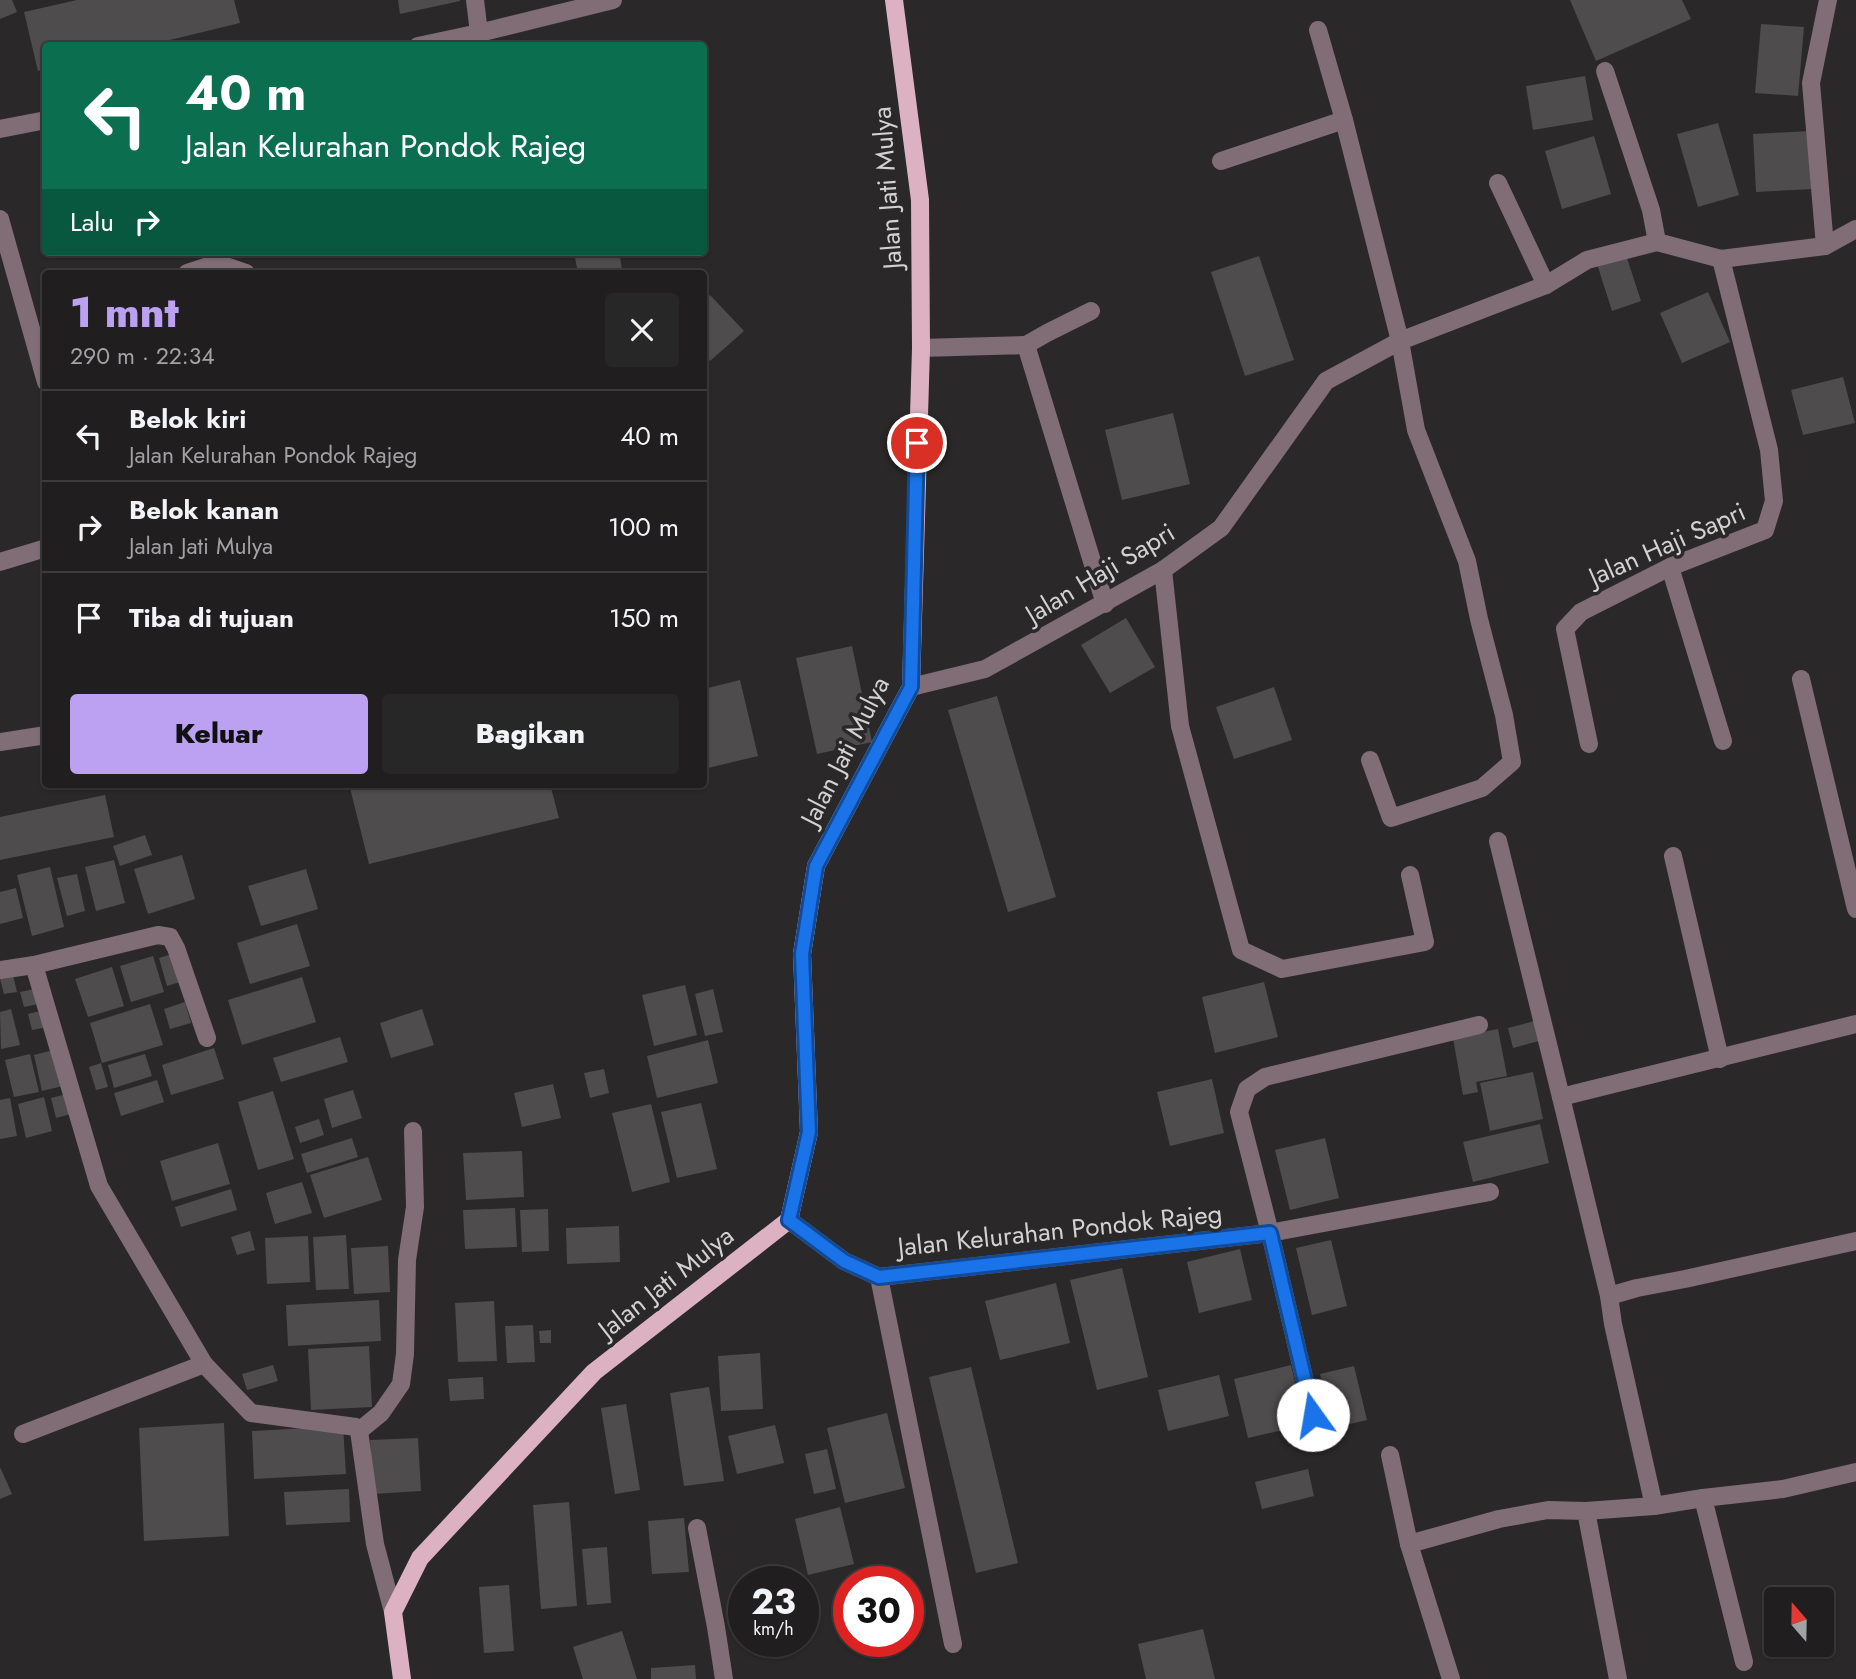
<!DOCTYPE html>
<html lang="id">
<meta charset="utf-8">
<style>
:root{--surface:#201e1f;--page:#282728;--text:#f1f3f6;--muted:#a2a2a4;--line:#3d3c3d;--accent:#bca0f2}
body{margin:0;font-family:Jost,sans-serif;background:var(--page);color:var(--text);height:100vh;display:flex;flex-direction:column;font-size:26px;white-space:nowrap}
*{box-sizing:border-box;margin:0}
p{font-size:23px;color:var(--muted)}
.icon{flex:none;width:38px;height:38px;fill:none;stroke:currentColor;stroke-width:2;stroke-linecap:round;stroke-linejoin:round}
.map{position:relative;flex:1;overflow:hidden}
.panel{position:absolute;left:42px;top:270px;width:665px;height:518px;display:flex;flex-direction:column;background:var(--surface);border-radius:7px;box-shadow:0 2px 5px #0004,0 0 0 2px var(--line)}
.panel>*{flex:none}
.banner{position:absolute;left:42px;top:42px;width:665px;height:214px;border-radius:7px;box-shadow:0 2px 5px #0004,0 0 0 2px var(--line);background:#0b6e4f;color:#fff;overflow:hidden}
.needle{width:46px;rotate:340deg}
.buttons{position:absolute;left:1764px;top:1587px;display:grid;gap:14px}
.buttons a{display:grid;place-items:center;width:70px;height:70px;border-radius:7px;background:var(--surface);box-shadow:0 2px 5px #0004,0 0 0 2px var(--line);font-size:35px}
.speed{position:absolute;left:728px;top:1566px;display:flex;gap:14px;font-size:35px;font-weight:700;text-align:center}
.speed>*{display:grid;place-content:center;width:91px;height:91px;border-radius:50%;background:var(--surface);box-shadow:0 2px 5px #0004,0 0 0 2px var(--line);line-height:1}
.speed small{font-size:18px;font-weight:400}
.speed .limit{border:10px solid #d22;background:#fff;color:#111}
.pin{position:absolute;display:grid;place-items:center;width:60px;height:60px;color:#fff;margin:-30px;border:4px solid #fff;border-radius:50%;box-shadow:0 2px 7px #0007}
.me{position:absolute;width:77px;margin:-38px;rotate:347deg;stroke-linejoin:round;filter:drop-shadow(0 0 5px #0008)}
.turn{display:flex;align-items:center;gap:24px;height:147px;padding:0 28px;font-size:32px}
.turn .icon{width:91px;height:91px;stroke-width:2.5}
.turn b{display:block;font-size:49px;line-height:60px}
.then{display:flex;align-items:center;height:66px;padding:0 28px;background:#0003;gap:14px;font-size:26px}
.round{display:grid;place-items:center;flex:none;width:74px;height:74px;border-radius:7px;background:var(--page)}
.overview{display:flex;align-items:center;justify-content:space-between;height:119px;padding:0 28px}
h1{font-size:42px;font-weight:800;line-height:52px;color:var(--accent)}
.primary-button{display:flex;gap:14px;margin-top:auto;padding:14px 28px}
.primary-button a{flex:1;height:80px;border-radius:7px;background:var(--accent);color:#111;font-size:28px;font-weight:800;line-height:80px;text-align:center}
.primary-button a+a{background:var(--page);color:var(--text)}
ul{padding:0;list-style:none}
li{display:flex;align-items:center;gap:21px;height:91px;padding:0 28px;border-top:2px solid var(--line)}
li div{flex:1}
li b{display:block;font-size:26px}
li em{font-style:normal}
.map>svg:first-child{display:block}
.building{fill:#4f4c4d}
.lines{fill:none;stroke-linecap:round;stroke-linejoin:round}
.minor{stroke:#816d75;stroke-width:18}
.major{stroke:#dcb2c3;stroke-width:18}
.route-casing{stroke:#114b97;stroke-width:18}
.route{stroke:#1a73e8;stroke-width:12}
.labels{text-anchor:middle;stroke-width:7;stroke-linejoin:round;paint-order:stroke}
.street-label{font-size:26px;fill:#d3d1d2;stroke:#2a2829}
</style>
<div class="map">
<svg width="1856" height="1679" viewBox="0 0 1856 1679">
<rect width="100%" height="100%" fill="#2a2829"/>
<g class="building">
<path d="M0,0H12L17,12L0,19Z"/>
<path d="M77,0H234L240,23L145,46H46V69L38,71L24,12Z"/>
<path d="M398,0H460V1L400,14Z"/>
<path d="M1570,0H1682L1691,19L1596,61Z"/>
<path d="M1761,24L1804,27L1798,96L1755,93Z"/>
<path d="M1585,76L1593,120L1533,130L1526,86Z"/>
<path d="M1718,123L1739,195L1698,207L1677,134Z"/>
<path d="M1810,131L1813,189L1756,192L1753,134Z"/>
<path d="M1594,136L1611,194L1562,209L1545,151Z"/>
<path d="M574,252H619L622,269L602,273H578Z"/>
<path d="M1626,255L1641,301L1612,311L1597,264Z"/>
<path d="M1259,256L1294,360L1245,376L1211,272Z"/>
<path d="M1708,292L1730,342L1682,363L1660,313Z"/>
<path d="M710,295L744,331L710,361L704,354V301Z"/>
<path d="M1843,377L1855,423L1803,435L1791,390Z"/>
<path d="M1173,413L1190,484L1122,500L1105,430Z"/>
<path d="M1126,618L1155,667L1110,693L1081,645Z"/>
<path d="M852,646L872,742L817,754L796,658Z"/>
<path d="M740,680L758,756L704,769V689Z"/>
<path d="M1274,687L1292,740L1234,759L1216,707Z"/>
<path d="M997,696L1056,897L1008,912L948,710Z"/>
<path d="M349,784H550L559,818L369,864Z"/>
<path d="M105,795L114,837L0,860V817Z"/>
<path d="M145,835L152,855L120,866L113,846Z"/>
<path d="M182,855L195,899L148,914L134,869Z"/>
<path d="M114,860L125,903L96,911L85,867Z"/>
<path d="M50,867L64,927L32,936L17,875Z"/>
<path d="M306,869L318,909L261,926L248,886Z"/>
<path d="M77,874L85,911L67,916L57,878Z"/>
<path d="M16,888L23,918L0,924V892Z"/>
<path d="M297,924L310,966L250,984L237,943Z"/>
<path d="M175,953L183,981L167,986L159,958Z"/>
<path d="M153,956L164,992L131,1002L120,966Z"/>
<path d="M112,967L124,1006L88,1017L75,979Z"/>
<path d="M13,975L17,992L4,994L0,979Z"/>
<path d="M302,977L316,1022L242,1045L228,1000Z"/>
<path d="M1264,982L1278,1037L1215,1053L1202,997Z"/>
<path d="M685,985L697,1035L654,1046L642,995Z"/>
<path d="M39,988L43,1003L24,1007L20,992Z"/>
<path d="M713,989L723,1032L705,1036L695,994Z"/>
<path d="M185,1002L191,1023L170,1029L164,1009Z"/>
<path d="M150,1004L163,1045L102,1063L90,1023Z"/>
<path d="M11,1009L20,1045L1,1049L0,1012Z"/>
<path d="M422,1009L434,1045L391,1058L380,1023Z"/>
<path d="M44,1010L48,1027L32,1030L28,1014Z"/>
<path d="M1534,1021L1539,1041L1513,1048L1508,1028Z"/>
<path d="M1498,1029L1507,1076L1476,1082L1478,1092L1463,1095L1453,1038Z"/>
<path d="M340,1037L348,1062L281,1082L273,1058Z"/>
<path d="M708,1040L718,1083L657,1098L647,1056Z"/>
<path d="M214,1048L224,1079L171,1095L162,1065Z"/>
<path d="M54,1050L63,1086L42,1091L34,1055Z"/>
<path d="M30,1054L39,1092L14,1097L5,1060Z"/>
<path d="M145,1054L152,1076L114,1088L108,1065Z"/>
<path d="M101,1063L108,1087L96,1090L89,1067Z"/>
<path d="M604,1069L609,1093L590,1098L584,1073Z"/>
<path d="M1533,1072L1543,1119L1490,1131L1480,1083Z"/>
<path d="M1212,1079L1224,1133L1170,1146L1157,1092Z"/>
<path d="M157,1080L164,1102L121,1116L114,1093Z"/>
<path d="M553,1084L561,1118L522,1127L514,1093Z"/>
<path d="M353,1090L362,1118L332,1128L324,1099Z"/>
<path d="M273,1091L294,1159L258,1170L238,1102Z"/>
<path d="M67,1094L71,1114L56,1118L51,1098Z"/>
<path d="M44,1097L52,1131L26,1138L18,1104Z"/>
<path d="M10,1098L17,1136L0,1139V1100Z"/>
<path d="M701,1103L717,1169L677,1178L661,1112Z"/>
<path d="M651,1104L670,1182L632,1192L612,1113Z"/>
<path d="M319,1119L324,1135L300,1143L295,1127Z"/>
<path d="M1540,1124L1549,1163L1473,1182L1463,1142Z"/>
<path d="M352,1138L358,1157L307,1173L301,1154Z"/>
<path d="M1325,1138L1339,1198L1290,1210L1275,1150Z"/>
<path d="M218,1143L230,1184L172,1201L160,1161Z"/>
<path d="M522,1151L524,1197L466,1200L463,1153Z"/>
<path d="M368,1157L382,1200L324,1218L310,1175Z"/>
<path d="M302,1182L312,1213L275,1224L266,1193Z"/>
<path d="M231,1189L237,1210L181,1227L175,1207Z"/>
<path d="M515,1208L517,1247L465,1249L463,1210Z"/>
<path d="M548,1209L549,1251L522,1252L520,1210Z"/>
<path d="M619,1226L620,1262L567,1264L566,1228Z"/>
<path d="M250,1231L255,1250L237,1255L231,1237Z"/>
<path d="M346,1235L349,1289L316,1290L313,1237Z"/>
<path d="M308,1236L310,1282L267,1284L265,1238Z"/>
<path d="M1331,1240L1347,1306L1312,1315L1296,1248Z"/>
<path d="M388,1246L390,1292L354,1294L351,1248Z"/>
<path d="M1240,1249L1252,1300L1199,1313L1187,1262Z"/>
<path d="M1122,1268L1148,1377L1097,1390L1070,1280Z"/>
<path d="M1056,1283L1070,1343L1000,1360L985,1301Z"/>
<path d="M379,1300L381,1341L288,1346L286,1305Z"/>
<path d="M494,1301L497,1361L458,1362L455,1303Z"/>
<path d="M533,1325L535,1362L507,1363L505,1326Z"/>
<path d="M551,1330V1343H540L539,1331Z"/>
<path d="M369,1346L372,1407L311,1410L308,1349Z"/>
<path d="M760,1353L763,1409L721,1411L718,1356Z"/>
<path d="M273,1365L278,1381L247,1390L242,1374Z"/>
<path d="M1291,1365L1305,1425L1248,1438L1234,1379Z"/>
<path d="M1354,1366L1367,1420L1333,1428L1320,1374Z"/>
<path d="M971,1367L1018,1563L976,1573L929,1377Z"/>
<path d="M1219,1375L1229,1416L1168,1431L1158,1390Z"/>
<path d="M483,1377L484,1399L450,1401L448,1379Z"/>
<path d="M709,1387L724,1481L684,1486L670,1393Z"/>
<path d="M626,1404L640,1490L615,1494L601,1408Z"/>
<path d="M887,1413L905,1488L845,1503L827,1428Z"/>
<path d="M224,1423L229,1536L144,1541L139,1428Z"/>
<path d="M775,1425L784,1463L737,1474L728,1436Z"/>
<path d="M343,1426L346,1474L254,1479L252,1431Z"/>
<path d="M418,1438L421,1491L373,1494L370,1440Z"/>
<path d="M827,1449L836,1489L814,1494L805,1454Z"/>
<path d="M0,1467L12,1494L0,1499Z"/>
<path d="M1308,1469L1314,1496L1262,1509L1255,1482Z"/>
<path d="M349,1489L350,1522L286,1525L284,1492Z"/>
<path d="M569,1502L577,1606L541,1609L533,1505Z"/>
<path d="M840,1507L854,1564L808,1575L795,1519Z"/>
<path d="M684,1518L689,1572L652,1574L648,1521Z"/>
<path d="M607,1547L611,1603L587,1605L582,1549Z"/>
<path d="M509,1585L514,1651L484,1653L479,1587Z"/>
<path d="M1203,1629L1215,1679H1146L1138,1644Z"/>
<path d="M622,1631L637,1679H583L573,1647Z"/>
<path d="M695,1665L696,1679H651V1668Z"/>
</g>
<g class="lines">
<g class="minor">
<path d="M475,0L479,33"/>
<path d="M1318,30L1344,120L1400,341L1416,430L1467,561L1479,619L1504,715L1512,762L1482,788L1391,818L1370,760"/>
<path d="M418,46L479,33L613,0"/>
<path d="M1605,71L1651,210L1657,242"/>
<path d="M0,129L46,120"/>
<path d="M1221,161L1344,120"/>
<path d="M1498,183L1546,285"/>
<path d="M0,219L46,382"/>
<path d="M1825,246L1811,83L1828,0"/>
<path d="M187,273L217,263L246,273"/>
<path d="M1026,345L1047,333L1091,311"/>
<path d="M921,348L1026,345L1105,604"/>
<path d="M0,562L46,548"/>
<path d="M1670,567L1723,741"/>
<path d="M1163,570L1180,726L1241,950L1282,969L1425,942L1410,875"/>
<path d="M1801,679L1856,909"/>
<path d="M911,687L985,669L1163,570L1221,528L1326,381L1400,341L1546,285L1587,260L1657,242L1721,259L1825,246L1856,229"/>
<path d="M0,742L46,735"/>
<path d="M1589,744L1565,629L1581,612L1670,567L1765,530L1774,501L1769,450L1721,259"/>
<path d="M1498,841L1561,1097L1856,1024"/>
<path d="M1673,856L1720,1059"/>
<path d="M34,965L158,935L170,937L176,948L207,1038"/>
<path d="M0,970L34,965L99,1186L204,1364L251,1413L356,1427L359,1431"/>
<path d="M1561,1097L1609,1296"/>
<path d="M789,1220L844,1261L879,1277L1270,1233L1239,1112L1247,1089L1265,1077L1479,1025"/>
<path d="M879,1277L953,1644"/>
<path d="M359,1431L381,1413L401,1384L405,1354L407,1260L415,1207L413,1131"/>
<path d="M359,1431L375,1544L393,1612"/>
<path d="M23,1434L204,1364"/>
<path d="M1319,1441L1270,1233L1490,1192"/>
<path d="M1390,1455L1409,1544L1451,1679"/>
<path d="M1654,1506L1613,1324L1609,1296L1637,1288L1685,1279L1856,1241"/>
<path d="M1586,1511L1654,1506L1703,1498"/>
<path d="M697,1528L716,1627L724,1679"/>
<path d="M1409,1544L1499,1519L1548,1510L1586,1511L1618,1679"/>
<path d="M1744,1662L1703,1498L1783,1489L1856,1472"/>
</g>
<path class="major" d="M402,1679L393,1612L420,1558L594,1372L789,1220L809,1132L802,954L816,866L911,687L921,348L920,200L894,0"/>
</g>
<g class="lines">
<defs>
<path id="route" d="M917,443L911,687L816,866L802,954L809,1132L789,1220L844,1261L879,1277L1270,1233L1313,1415"/>
</defs>
<use href="#route" class="route-casing"/>
<use href="#route" class="route"/>
</g>
<g class="labels">
<g class="street-label">
<text transform="translate(887 188) rotate(-94)" y="9">Jalan Jati Mulya</text>
<text transform="translate(1667 544) rotate(-24)" y="9">Jalan Haji Sapri</text>
<text transform="translate(1100 573) rotate(-31)" y="9">Jalan Haji Sapri</text>
<text transform="translate(845 751) rotate(-63)" y="9">Jalan Jati Mulya</text>
<text transform="translate(1060 1230) rotate(-6)" y="9">Jalan Kelurahan Pondok Rajeg</text>
<text transform="translate(666 1282) rotate(-38)" y="9">Jalan Jati Mulya</text>
</g>
</g>
</svg>
<div class="buttons">
<a><svg class="needle" viewBox="-14 -14 28 28"><path d="M0-13l5 13h-10z" fill="#e53935"/><path d="M0 13l5-13h-10z" fill="#a2a2a4"/></svg></a>
</div>
<div class="speed"><div>23<small>km/h</small></div><div class="limit">30</div></div>
<div class="pin" style="left:917px;top:443px;background:#d93025"><svg class="icon" aria-label="arrive" viewBox="0 0 24 24"><path d="M6 21V4h12l-3 4 3 4H6"/></svg></div>
<svg class="me" style="left:1313px;top:1415px" viewBox="-20 -20 40 40"><circle r="19" fill="#fff"/><path d="M0-13L10 11 0 6-10 11z" fill="#1a73e8"/></svg>
<div class="banner">
<div class="turn"><svg class="icon" aria-label="left" viewBox="0 0 24 24"><path d="M17 20v-9H6M10 6l-5 5 5 5"/></svg><div><b>40 m</b>Jalan Kelurahan Pondok Rajeg</div></div>
<div class="then">Lalu<svg class="icon" aria-label="right" viewBox="0 0 24 24"><path d="M7 20v-9h11M14 6l5 5-5 5"/></svg></div>
</div>
<section class="panel">
<div class="overview"><div><h1>1 mnt</h1><p>290 m · 22:34</p></div><a class="round"><svg class="icon" aria-label="close" viewBox="0 0 24 24"><path d="M6 6l12 12M18 6L6 18"/></svg></a></div>
<ul>
<li><svg class="icon" aria-label="left" viewBox="0 0 24 24"><path d="M17 20v-9H6M10 6l-5 5 5 5"/></svg><div><b>Belok kiri</b><p>Jalan Kelurahan Pondok Rajeg</p></div><em>40 m</em></li>
<li><svg class="icon" aria-label="right" viewBox="0 0 24 24"><path d="M7 20v-9h11M14 6l5 5-5 5"/></svg><div><b>Belok kanan</b><p>Jalan Jati Mulya</p></div><em>100 m</em></li>
<li><svg class="icon" aria-label="arrive" viewBox="0 0 24 24"><path d="M6 21V4h12l-3 4 3 4H6"/></svg><div><b>Tiba di tujuan</b></div><em>150 m</em></li>
</ul>
<div class="primary-button"><a>Keluar</a><a>Bagikan</a></div>
</section>
</div>
